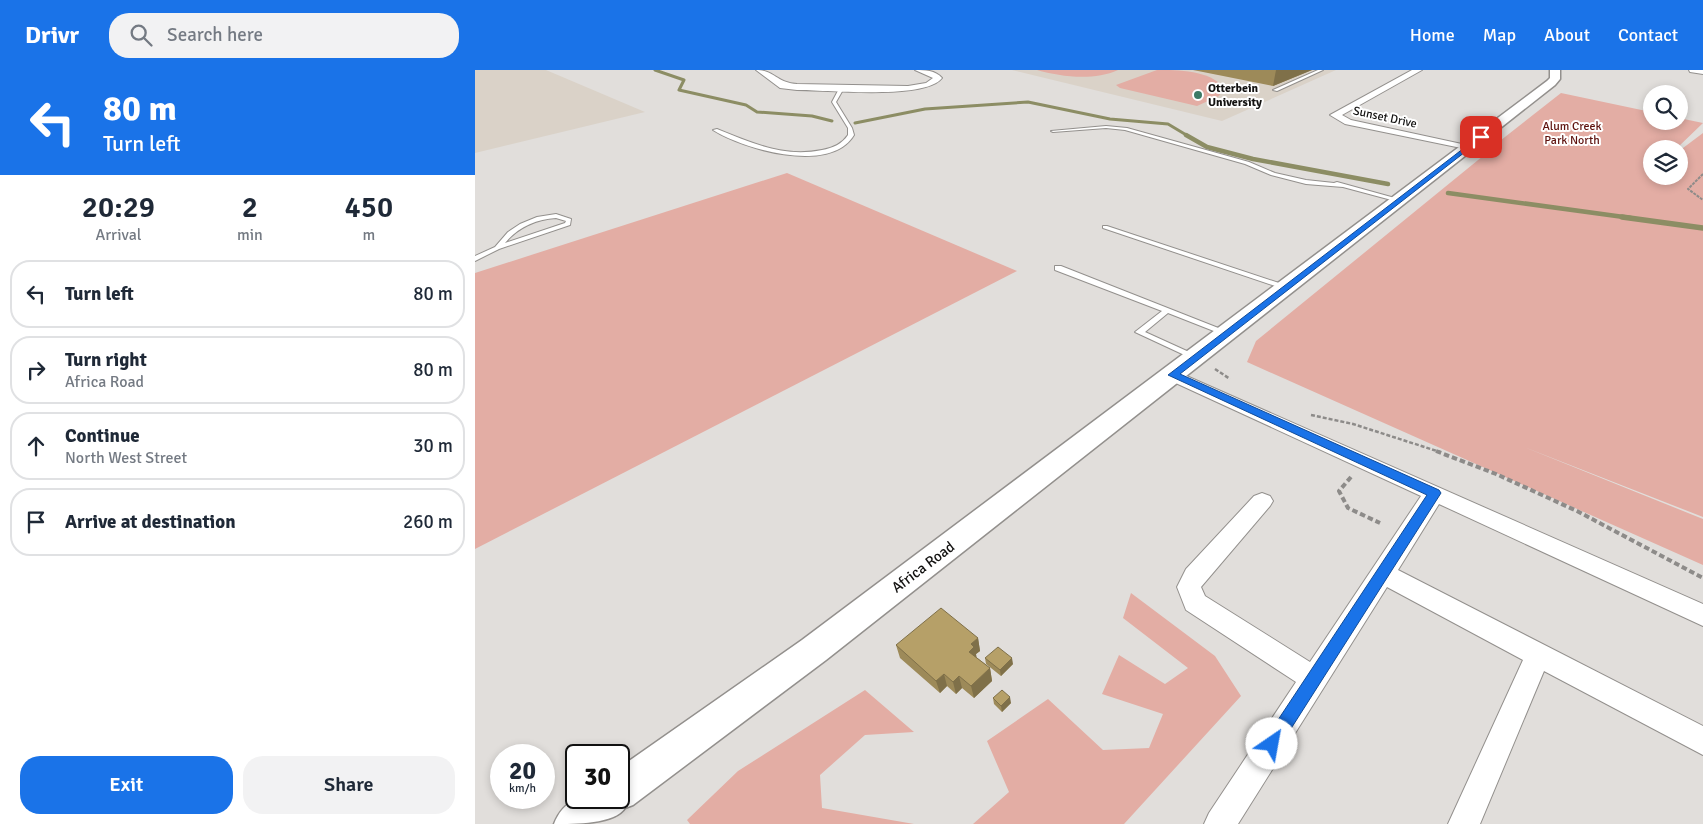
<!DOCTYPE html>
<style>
:root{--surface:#fff;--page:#f2f2f3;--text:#1f2937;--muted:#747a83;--line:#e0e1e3;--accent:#1a73e8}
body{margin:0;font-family:Signika,sans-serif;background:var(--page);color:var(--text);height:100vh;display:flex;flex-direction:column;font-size:19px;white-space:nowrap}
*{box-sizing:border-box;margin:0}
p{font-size:16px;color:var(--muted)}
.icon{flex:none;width:28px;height:28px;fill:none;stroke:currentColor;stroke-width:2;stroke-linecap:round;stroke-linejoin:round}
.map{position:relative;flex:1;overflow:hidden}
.sheet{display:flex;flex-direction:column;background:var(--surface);width:475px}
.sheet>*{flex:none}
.guide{background:#1a73e8;color:#fff;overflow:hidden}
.controls{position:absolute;left:1168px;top:15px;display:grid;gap:10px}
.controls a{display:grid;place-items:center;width:45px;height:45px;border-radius:50%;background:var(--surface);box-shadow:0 2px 8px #0003;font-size:25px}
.speed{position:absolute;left:15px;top:674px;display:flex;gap:10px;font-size:25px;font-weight:700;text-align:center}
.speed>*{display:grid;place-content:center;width:65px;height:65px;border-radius:50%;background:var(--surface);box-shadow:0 2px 8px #0003;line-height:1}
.speed small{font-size:12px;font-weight:400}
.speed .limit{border:2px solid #111;border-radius:8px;background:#fff;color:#111}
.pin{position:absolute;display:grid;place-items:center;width:42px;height:42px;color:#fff;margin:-21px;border-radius:10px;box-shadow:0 2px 8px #0006}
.me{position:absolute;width:55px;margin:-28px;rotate:33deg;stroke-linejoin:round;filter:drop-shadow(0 0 4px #0008)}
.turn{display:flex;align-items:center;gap:18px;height:105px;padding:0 20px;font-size:22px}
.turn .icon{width:65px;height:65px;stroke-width:2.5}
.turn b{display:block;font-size:35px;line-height:42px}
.eta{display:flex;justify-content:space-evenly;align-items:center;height:85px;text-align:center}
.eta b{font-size:30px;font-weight:600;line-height:35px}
.primary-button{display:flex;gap:10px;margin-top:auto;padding:10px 20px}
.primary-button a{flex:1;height:58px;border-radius:20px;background:var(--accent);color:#fff;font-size:20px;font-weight:600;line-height:58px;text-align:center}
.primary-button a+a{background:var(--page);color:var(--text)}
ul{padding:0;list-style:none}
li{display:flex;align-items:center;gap:15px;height:68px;margin:0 10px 8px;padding:0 10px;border:2px solid var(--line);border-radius:20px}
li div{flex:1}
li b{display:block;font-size:19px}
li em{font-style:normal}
header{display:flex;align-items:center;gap:30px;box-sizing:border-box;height:70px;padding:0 25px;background:var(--accent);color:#fff}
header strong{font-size:24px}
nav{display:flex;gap:28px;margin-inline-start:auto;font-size:18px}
.search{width:350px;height:45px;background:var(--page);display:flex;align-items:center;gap:12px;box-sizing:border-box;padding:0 18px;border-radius:20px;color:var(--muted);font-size:19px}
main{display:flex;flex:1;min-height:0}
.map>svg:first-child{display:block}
.built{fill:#dad2c8}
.green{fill:#e3ada4}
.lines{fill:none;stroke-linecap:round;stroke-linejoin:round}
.stream-far2{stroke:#8c8d64;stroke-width:3}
.stream-far1{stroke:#8c8d64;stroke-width:4.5}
.stream{stroke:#8c8d64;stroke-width:5.5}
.service-casing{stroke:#93908d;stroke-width:2}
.minor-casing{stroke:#93908d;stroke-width:2}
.tertiary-casing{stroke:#93908d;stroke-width:3}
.path-far2{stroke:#8d8b89;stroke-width:2;stroke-dasharray:3 1;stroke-linecap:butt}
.path-far1{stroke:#8d8b89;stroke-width:2.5;stroke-dasharray:4 2;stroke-linecap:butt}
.path{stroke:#8d8b89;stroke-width:4;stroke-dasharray:5.5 3;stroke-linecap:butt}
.service{fill:#fff;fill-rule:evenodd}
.minor{fill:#fff;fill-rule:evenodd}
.tertiary{fill:#fff;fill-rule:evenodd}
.wall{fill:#9d8a59}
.shaded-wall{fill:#7f7049}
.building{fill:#b6a068;stroke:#7f7049}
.route{fill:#1a73e8;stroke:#114b97}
.poi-dot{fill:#3c7a66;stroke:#fff;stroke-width:2}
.labels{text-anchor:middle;stroke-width:4;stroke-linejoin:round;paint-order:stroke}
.far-poi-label{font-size:12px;font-weight:bold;fill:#131211;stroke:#fff;text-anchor:start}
.far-street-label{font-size:12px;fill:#131211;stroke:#fff}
.far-park-label{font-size:12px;fill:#5d110d;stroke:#fff}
.street-label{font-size:15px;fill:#131211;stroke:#fff}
</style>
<header>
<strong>Drivr</strong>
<div class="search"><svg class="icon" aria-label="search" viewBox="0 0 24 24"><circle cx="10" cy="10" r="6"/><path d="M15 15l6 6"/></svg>Search here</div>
<nav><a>Home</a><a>Map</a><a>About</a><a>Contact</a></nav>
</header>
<main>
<section class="sheet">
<div class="guide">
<div class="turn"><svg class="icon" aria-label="left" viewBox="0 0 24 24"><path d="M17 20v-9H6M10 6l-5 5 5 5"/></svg><div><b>80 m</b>Turn left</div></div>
</div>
<div class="eta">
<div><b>20:29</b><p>Arrival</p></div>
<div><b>2</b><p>min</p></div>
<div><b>450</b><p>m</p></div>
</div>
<ul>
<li><svg class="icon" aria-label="left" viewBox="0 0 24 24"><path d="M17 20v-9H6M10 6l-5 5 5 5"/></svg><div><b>Turn left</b></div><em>80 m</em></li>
<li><svg class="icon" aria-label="right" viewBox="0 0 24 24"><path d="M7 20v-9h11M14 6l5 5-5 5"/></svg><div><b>Turn right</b><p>Africa Road</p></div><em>80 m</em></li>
<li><svg class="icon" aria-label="ahead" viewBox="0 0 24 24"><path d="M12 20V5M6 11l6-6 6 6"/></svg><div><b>Continue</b><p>North West Street</p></div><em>30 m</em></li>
<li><svg class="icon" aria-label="arrive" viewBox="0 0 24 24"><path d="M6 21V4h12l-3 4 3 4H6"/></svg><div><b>Arrive at destination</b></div><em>260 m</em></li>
</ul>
<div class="primary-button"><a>Exit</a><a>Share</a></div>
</section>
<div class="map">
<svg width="1228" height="754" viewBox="0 0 1228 754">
<rect width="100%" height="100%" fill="#e1dedb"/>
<g class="built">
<path d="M0,0H71L170,42L0,83Z"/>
<path d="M537,0H861L747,51Z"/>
</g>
<g class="green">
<path d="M562,0H643C619,11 586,7 562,0Z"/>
<path d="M682,0C703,0 735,0 749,18L744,26L722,36L645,18L641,15Z"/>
<path d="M1086,23L1176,42V51H1204V48L1228,53L1201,79H1176V106H1204V81L1228,63V447L1034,371L1228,449V495L772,292L781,271L1008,86L1007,85Z"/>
<path d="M312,103L542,201L0,479V203Z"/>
<path d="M656,523L740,586L766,626L649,754H498L534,722L512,671L573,629L628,680L674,678L688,644L627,624L644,585L690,614L713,598L648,548Z"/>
<path d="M390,620L439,662L390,665L345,705L347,738L439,754H215L212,750L263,701Z"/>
</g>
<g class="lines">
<g class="stream-far2">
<path d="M180,0L209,10L204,20L271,35L282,42L337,46L357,51"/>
<path d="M380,53L450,39L553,32L635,49L693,54L713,66"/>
</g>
<g class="stream-far1">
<path d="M711,65L732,77L778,89L913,114"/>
<path d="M973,123L1156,148"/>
</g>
<path class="stream" d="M1147,147L1228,158"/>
<defs>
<g id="service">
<path d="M843,0H848L802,21L798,20Z"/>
<path d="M365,17L369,18L361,32L377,58L379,65C355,105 268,79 238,60L242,59C277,73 309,88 347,80C358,78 367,74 373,65V58L357,32Z"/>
<path d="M631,56L652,58L774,92L800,103L831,110L859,113L862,112L927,130L924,132L868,117L831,114L796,105L770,94L650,60L631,58L578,62L576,61Z"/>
<path d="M81,144L96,149L95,155L24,179L0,191V186L20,177L33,162L45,154L62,147ZM81,148L91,151L90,153L30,173C42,158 61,149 81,148Z"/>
<path d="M628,156H632L816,217L815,219H809L628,158Z"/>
<path d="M580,196H586L756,263L755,265H749L693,243L670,262L725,287L724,289H718L660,262L687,241L580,200Z"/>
</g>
<g id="minor">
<path d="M281,0C299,0 302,13 322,14L433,16L451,13L458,8L440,0C450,0 460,0 467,8C451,30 351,20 322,20L305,18Z"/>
<path d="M937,0H947L867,45L876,50L996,76V80L870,54L855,45Z"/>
<path d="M1214,0H1228V4L1215,2Z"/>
<path d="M698,300L1228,534V556L964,434L923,500L1228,656V685L1069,601L1005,754H973L1048,590L912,517L763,754H729L734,743L821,612L711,540L702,517L711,499L779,426L787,423L795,426L798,431L795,436L726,517L730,526L835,592L946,426L692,309L689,305L692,301Z"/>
</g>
<path id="tertiary" d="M1075,0H1085V9L1080,15L351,590L158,735L150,738C140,754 100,754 79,754C92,722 114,728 144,728V698L327,570L1072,11L1075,8Z"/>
</defs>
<use href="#service" class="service-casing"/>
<use href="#minor" class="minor-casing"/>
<use href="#tertiary" class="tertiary-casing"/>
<path class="path-far2" d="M1228,104L1213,119L1228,130"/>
<g class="path-far1">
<path d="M740,299L755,309"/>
<path d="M836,345L878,354L965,382"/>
</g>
<g class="path">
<path d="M961,381L1021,404L1102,441L1228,508"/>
<path d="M876,407L864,421L873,438L905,453"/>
</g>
<use href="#service" class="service"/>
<use href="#minor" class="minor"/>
<use href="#tertiary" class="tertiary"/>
</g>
<g class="wall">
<path d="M718,0H837L798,16Z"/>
<path d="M503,568L505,581L501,584V587L515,598L517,611L499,628L487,618L481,624L472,616L465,623L425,588L421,575Z"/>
<path d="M510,588L538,594L526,606L511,594Z"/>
<path d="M518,628L536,633L527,642L519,634Z"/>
</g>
<g class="shaded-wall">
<path d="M801,0H837L798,16Z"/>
<path d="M503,568L505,581L501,584L502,589L494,582L496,574Z"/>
<path d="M537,588L538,594L526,606L525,600Z"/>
<path d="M515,598L517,611L499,628L496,616Z"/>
<path d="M469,604L472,616L465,623L461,611Z"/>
<path d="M484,606L487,618L481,624L478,612Z"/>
<path d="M535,627L536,633L527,642L526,636Z"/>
</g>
<g class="building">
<path d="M466,538L503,568L496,574L499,577L494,582L515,598L496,616L484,606L478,612L469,604L461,611L421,575Z"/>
<path d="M523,577L537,588L525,600L510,588Z"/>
<path d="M527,620L535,627L526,636L518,628Z"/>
</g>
<path class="route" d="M1006,65L1008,68L705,304L964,420L966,423L803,679L797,682L791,679L789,674L791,668L952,425L693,305Z"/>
<circle class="poi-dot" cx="723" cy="25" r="5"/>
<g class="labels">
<g class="far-poi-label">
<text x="733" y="22">Otterbein<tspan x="733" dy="14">University</tspan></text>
</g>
<g class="far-street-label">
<text transform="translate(910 47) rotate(12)" y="4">Sunset Drive</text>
</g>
<g class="far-park-label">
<text x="1097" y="60">Alum Creek<tspan x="1097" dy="14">Park North</tspan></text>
</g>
<g class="street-label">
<text transform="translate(448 497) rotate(-37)" y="5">Africa Road</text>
</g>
</g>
</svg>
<div class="controls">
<a><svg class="icon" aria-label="search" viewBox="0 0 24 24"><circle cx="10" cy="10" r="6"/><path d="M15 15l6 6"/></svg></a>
<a><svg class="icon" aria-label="layers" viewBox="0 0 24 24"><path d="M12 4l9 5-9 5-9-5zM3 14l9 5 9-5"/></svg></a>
</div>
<div class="speed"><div>20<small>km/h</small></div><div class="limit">30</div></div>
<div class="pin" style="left:1006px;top:67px;background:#d93025"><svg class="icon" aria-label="arrive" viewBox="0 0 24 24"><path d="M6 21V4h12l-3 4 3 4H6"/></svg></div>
<svg class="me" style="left:797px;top:674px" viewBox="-20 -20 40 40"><circle r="19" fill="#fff"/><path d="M0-13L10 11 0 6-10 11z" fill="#1a73e8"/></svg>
</div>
</main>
